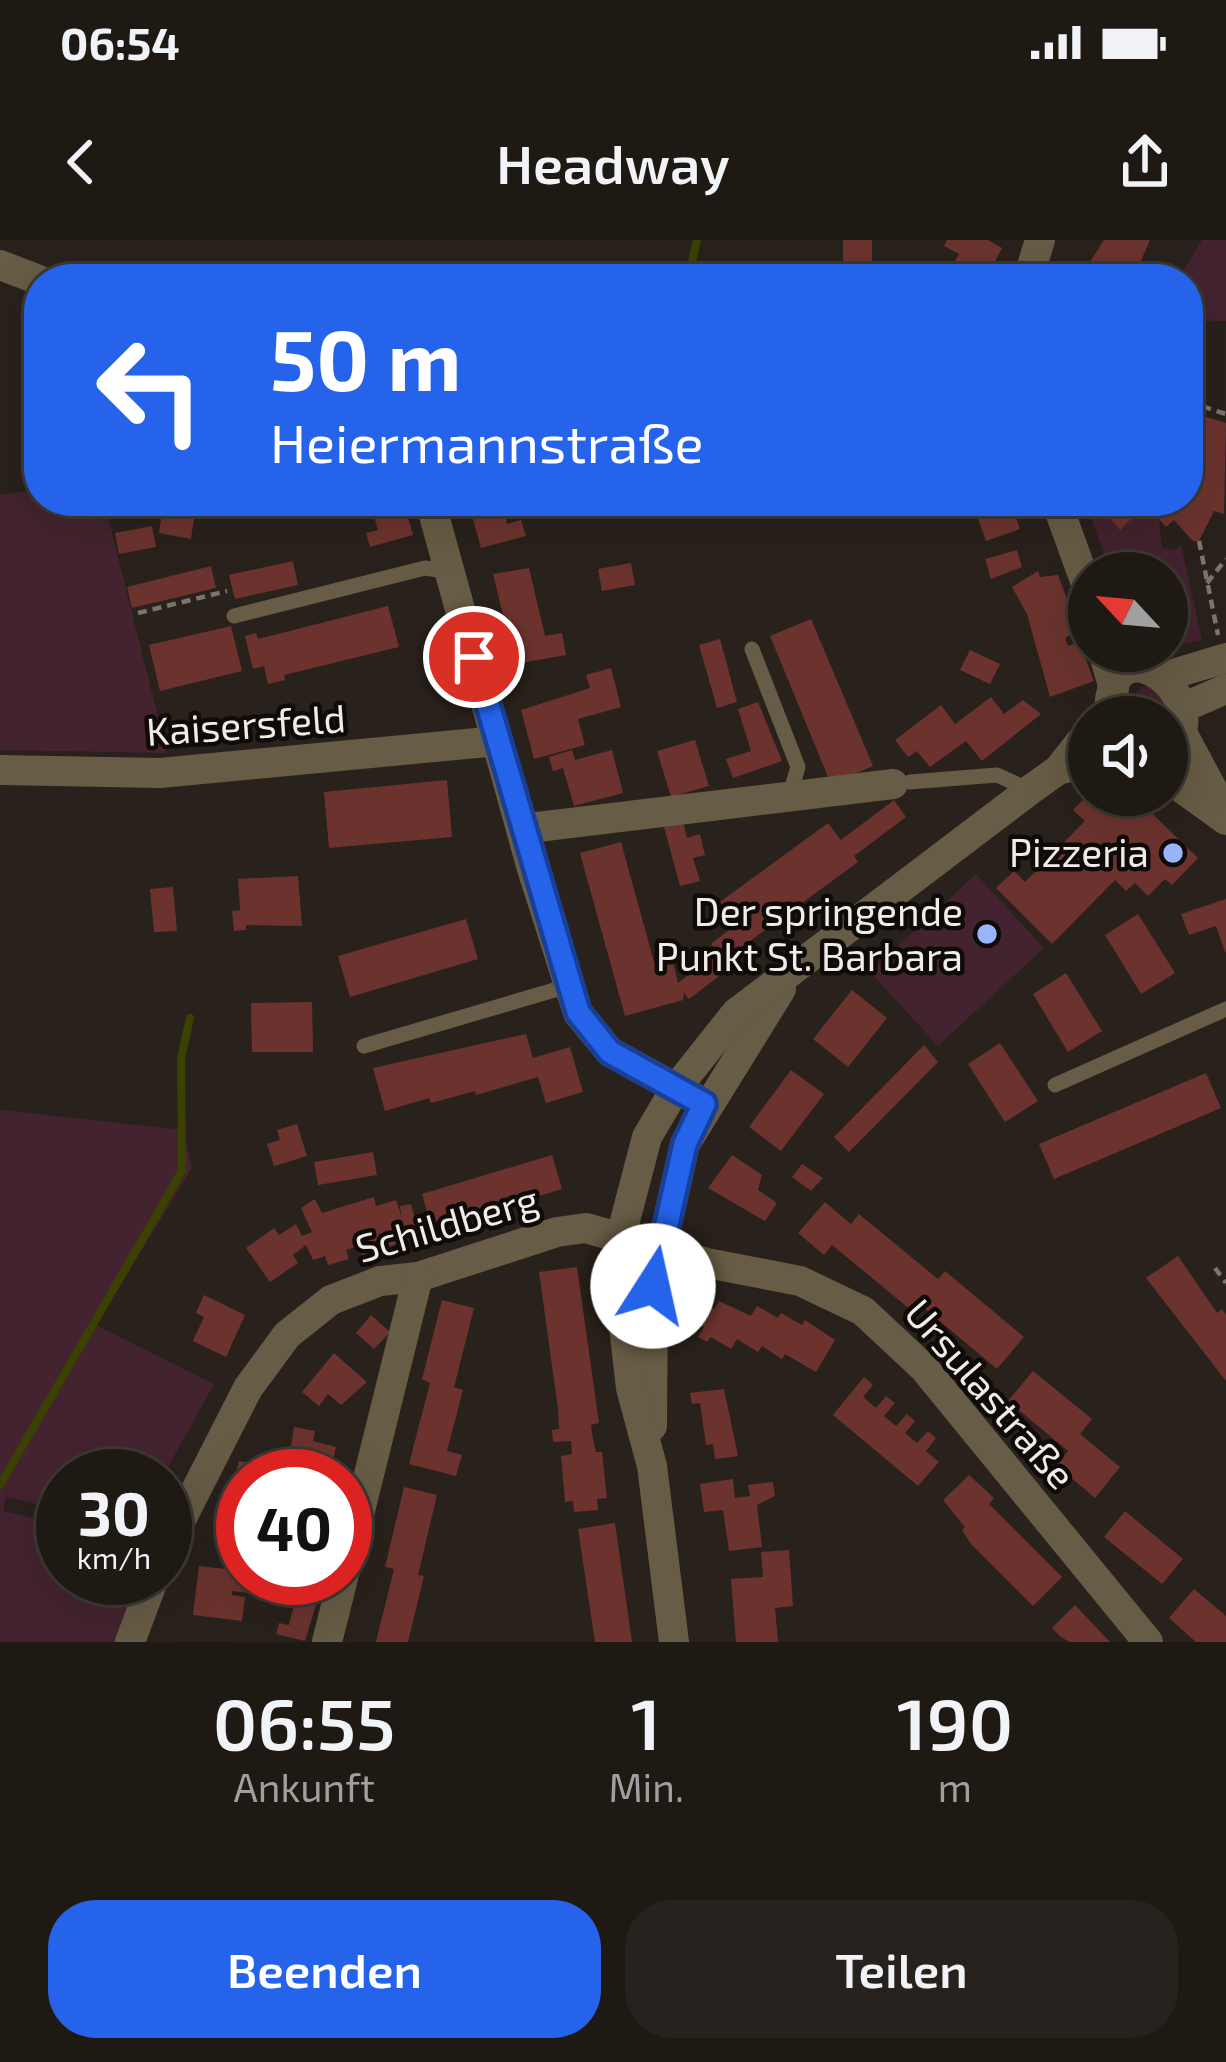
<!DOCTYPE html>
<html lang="de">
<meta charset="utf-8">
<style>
:root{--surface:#1f1914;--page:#27221d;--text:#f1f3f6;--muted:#a1a0a0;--line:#3c3834;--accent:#2563eb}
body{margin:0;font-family:"Exo 2",sans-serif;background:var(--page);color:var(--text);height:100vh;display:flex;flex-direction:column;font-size:45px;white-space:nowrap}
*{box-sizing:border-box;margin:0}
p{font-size:39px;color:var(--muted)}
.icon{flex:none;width:66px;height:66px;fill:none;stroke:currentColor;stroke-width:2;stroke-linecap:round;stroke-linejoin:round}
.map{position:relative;height:1402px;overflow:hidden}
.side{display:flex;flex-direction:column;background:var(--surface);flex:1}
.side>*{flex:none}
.hud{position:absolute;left:24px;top:24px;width:1179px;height:252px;border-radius:48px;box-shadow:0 12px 48px #0002,0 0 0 3px var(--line);background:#2563eb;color:#fff;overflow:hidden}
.needle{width:78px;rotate:296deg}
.controls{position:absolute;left:1068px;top:312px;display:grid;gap:24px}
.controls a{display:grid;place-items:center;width:120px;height:120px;border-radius:50%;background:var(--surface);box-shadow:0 12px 48px #0002,0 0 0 3px var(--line);font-size:60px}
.speed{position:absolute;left:36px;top:1209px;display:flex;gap:24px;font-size:60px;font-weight:700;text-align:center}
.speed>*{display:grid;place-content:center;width:156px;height:156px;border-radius:50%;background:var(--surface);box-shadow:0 12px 48px #0002,0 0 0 3px var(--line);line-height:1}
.speed small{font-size:30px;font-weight:400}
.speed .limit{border:18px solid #d22;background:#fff;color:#111}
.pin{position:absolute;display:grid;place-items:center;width:102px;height:102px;color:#fff;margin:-51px;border:6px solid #fff;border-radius:50%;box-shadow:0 3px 12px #0007}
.me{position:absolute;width:132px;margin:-66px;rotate:10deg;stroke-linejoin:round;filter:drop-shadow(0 0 9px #0008)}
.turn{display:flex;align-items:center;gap:42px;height:252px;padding:0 48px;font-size:54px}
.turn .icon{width:156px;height:156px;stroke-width:2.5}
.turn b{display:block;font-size:84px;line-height:102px}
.eta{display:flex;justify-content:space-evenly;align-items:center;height:204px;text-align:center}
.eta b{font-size:72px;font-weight:600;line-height:84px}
.cta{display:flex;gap:24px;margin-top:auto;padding:24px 48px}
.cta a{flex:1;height:138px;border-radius:48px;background:var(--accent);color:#fff;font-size:48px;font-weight:600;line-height:138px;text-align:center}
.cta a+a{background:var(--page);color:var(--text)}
.status{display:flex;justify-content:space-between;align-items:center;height:84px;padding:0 60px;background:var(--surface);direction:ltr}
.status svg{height:33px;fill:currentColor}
header{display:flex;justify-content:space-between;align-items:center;height:156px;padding:0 48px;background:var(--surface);font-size:54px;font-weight:600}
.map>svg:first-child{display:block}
.green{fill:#43232f}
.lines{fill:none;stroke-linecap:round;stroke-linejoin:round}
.stream{stroke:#3b4100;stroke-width:8}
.building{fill:#6c332e}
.path{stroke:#7b746f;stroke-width:4.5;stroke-dasharray:9 6;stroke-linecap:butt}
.service{stroke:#675c45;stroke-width:15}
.minor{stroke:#675c45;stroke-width:30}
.tertiary{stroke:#675c45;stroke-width:30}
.route-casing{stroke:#184099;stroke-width:30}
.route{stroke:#2563eb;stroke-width:21}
.poi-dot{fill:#9ab5fd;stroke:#0f0b09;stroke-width:4.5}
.labels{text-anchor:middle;stroke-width:9;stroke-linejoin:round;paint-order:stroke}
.street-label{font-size:39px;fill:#f1ece8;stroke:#0f0b09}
.poi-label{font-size:39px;fill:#f1ece8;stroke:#0f0b09;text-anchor:end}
</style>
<div class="status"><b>06:54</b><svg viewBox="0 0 49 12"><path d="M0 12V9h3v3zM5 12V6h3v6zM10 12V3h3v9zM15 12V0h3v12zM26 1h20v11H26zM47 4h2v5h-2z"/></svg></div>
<header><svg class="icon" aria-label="back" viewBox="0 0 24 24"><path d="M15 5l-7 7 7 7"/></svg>Headway<svg class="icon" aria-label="share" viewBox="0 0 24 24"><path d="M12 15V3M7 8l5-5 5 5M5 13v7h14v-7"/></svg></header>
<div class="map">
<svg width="1226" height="1402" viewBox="0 0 1226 1402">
<rect width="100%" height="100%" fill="#29211b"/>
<g class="green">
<path d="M1202,0H1226V81L1188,82V39H1178Z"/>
<path d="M39,250V261H104L167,513L0,510V255Z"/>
<path d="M1085,261H1133L1111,278L1146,264L1159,278L1162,308L1176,310L1181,304L1202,400L1167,407V333H1111Z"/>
<path d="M1151,442L1176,454L1167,492V477H1129V458Z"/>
<path d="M976,634L1044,708L938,806L870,732Z"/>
<path d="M0,870L183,890L192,928L96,1085L214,1144L163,1236H63V1270L6,1257L3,1271L63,1285V1338H145L120,1402H0Z"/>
</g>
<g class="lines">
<g class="stream">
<path d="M688,39L697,0"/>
<path d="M0,1245L182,931L181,818L190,778"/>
</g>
</g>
<g class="building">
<path d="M843,0H872V29L843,28Z"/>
<path d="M947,0H988L1002,8L986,39H958L948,33L959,14L944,6Z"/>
<path d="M1104,0H1150L1133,39H1079Z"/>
<path d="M1188,98H1195V119L1188,120Z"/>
<path d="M1188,171L1226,183L1224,274L1214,271L1199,301H1193L1174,280L1166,287L1146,264L1120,290L1110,278L1135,261H1188Z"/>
<path d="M403,261L413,295L370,307L366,293L378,290L373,273L362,277L357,262Z"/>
<path d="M468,261H501L507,284L521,280L526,296L481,308Z"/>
<path d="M1010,261L1020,289L986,301L976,273Z"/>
<path d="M162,272L194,278L191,299L159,293Z"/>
<path d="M152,286L156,307L119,314L115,293Z"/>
<path d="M1017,310L1022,327L991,339L985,319Z"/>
<path d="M293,321L298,345L235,359L229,335Z"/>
<path d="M631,323L635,345L602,351L598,329Z"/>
<path d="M211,326L216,348L132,368L127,347Z"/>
<path d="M529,328L545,396L562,393L566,415L515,424L493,334Z"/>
<path d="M1038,331L1040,337L1058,335L1078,389L1065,398L1068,406L1079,402L1094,441L1050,457L1027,374L1012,347Z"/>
<path d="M388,366L399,407L284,435L285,440L268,444L264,426L253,429L245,396L256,393L258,399Z"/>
<path d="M811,379L873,526L831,544L770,396Z"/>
<path d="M231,386L242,431L160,451L149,405Z"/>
<path d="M720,399L737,462L717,468L699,405Z"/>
<path d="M970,410L1000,424L990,444L960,430Z"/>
<path d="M611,428L621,467L578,479L585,505L534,519L521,470L590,448L586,435Z"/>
<path d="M991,457L1004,474L1023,460L1041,474L982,521L966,501L930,527L917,511L908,517L895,500L941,465L955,484Z"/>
<path d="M758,462L782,521L733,538L726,519L751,511L738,469Z"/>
<path d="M695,500L709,546L671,557L657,511Z"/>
<path d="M572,510L575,520L612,510L623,553L574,566L563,528L553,531L549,517Z"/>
<path d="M447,540L452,597L329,608L324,552Z"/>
<path d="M1088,555H1133L1198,618L1172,645L1165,639L1148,656L1135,643L1126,651L1115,640L1052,704L996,648L1014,631L1025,642L1085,581L1073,570Z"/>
<path d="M894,560L906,577L854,616L858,622L724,720L711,704L734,686L717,664L828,583L841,600Z"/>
<path d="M683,582L687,598L700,594L705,615L693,618L700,641L680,646L664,587Z"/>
<path d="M621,602L654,722L672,718L678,743L715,714L727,730L689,759L684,753L683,760L625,776L580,613Z"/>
<path d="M298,636L302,686L246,685V690L234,691L232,671L240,670L238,639Z"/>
<path d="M173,647L177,691L154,692L150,649Z"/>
<path d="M1226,659V712H1225L1216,686L1189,695L1181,674Z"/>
<path d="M1138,674L1175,733L1141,754L1105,695Z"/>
<path d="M466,679L478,719L350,757L338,716Z"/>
<path d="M1066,733L1102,791L1068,812L1033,754Z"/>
<path d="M852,750L887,778L848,827L813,799Z"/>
<path d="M312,762L313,812H252L251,763Z"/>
<path d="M526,794L533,818L570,807L583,852L546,863L538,837L476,855L475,851L431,863L429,858L385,871L373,828Z"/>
<path d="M1000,803L1038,861L1005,882L968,824Z"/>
<path d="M924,805L938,822L849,912L834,897Z"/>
<path d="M791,830L824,854L781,911L749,887Z"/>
<path d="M1206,833L1221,868L1054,939L1039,904Z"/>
<path d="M297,884L307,916L274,926L267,904L280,900L277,890Z"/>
<path d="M373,912L377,935L318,945L314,922Z"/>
<path d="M552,915L562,949L432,989L422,954Z"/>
<path d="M732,915L762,935L758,950L777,963L765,981L708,948Z"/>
<path d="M802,924L823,938L811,951L792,937Z"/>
<path d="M374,957L376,966L396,960L402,978L400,966L411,964L417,986L405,989L409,1000L388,1007L385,998L346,1010L349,1019L328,1025L325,1016L313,1020L306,1005L293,1015L298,1023L270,1042L246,1008L274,988L279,995L296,984L302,996L312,992L301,968L315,959L322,973Z"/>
<path d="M825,962L851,984L859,974L938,1039L945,1031L1024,1097L997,1129L917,1062L911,1070L832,1005L824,1015L798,993Z"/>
<path d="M374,1008L378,1019L365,1024L361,1012Z"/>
<path d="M1178,1016L1217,1073L1222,1069L1226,1075V1141L1146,1038Z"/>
<path d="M577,1027L599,1183L591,1185L593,1199L596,1212H602L607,1258L597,1259L598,1270L574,1272L573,1261L565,1262L561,1216L572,1214L571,1201L553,1202L552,1190L559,1189L558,1169L539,1032Z"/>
<path d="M204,1055L245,1075L226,1117L193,1101L204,1077L196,1073Z"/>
<path d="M442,1060L474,1068L454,1147L463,1150L447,1211L462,1215L456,1236L409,1224L430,1143L422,1139Z"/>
<path d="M719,1061L751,1076L757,1066L778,1078L781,1073L802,1085L805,1080L835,1100L816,1132L785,1114L782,1119L762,1106L758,1112L737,1099L731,1109L711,1097L707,1102L698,1097L704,1087L694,1082L705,1064L714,1069Z"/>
<path d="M371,1075L390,1092L374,1109L356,1093Z"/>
<path d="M334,1113L367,1142L341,1165L328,1154L319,1166L302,1152Z"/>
<path d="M1033,1131L1092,1179L1080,1194L1120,1227L1095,1258L1056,1225L1068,1211L1008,1161Z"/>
<path d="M864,1137L873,1145L863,1157L876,1168L886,1156L895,1163L884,1176L896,1186L907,1174L915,1181L905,1193L917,1203L928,1191L936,1198L926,1211L939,1222L918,1246L833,1175Z"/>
<path d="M724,1149L738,1216L715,1219L713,1204L706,1205L700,1163L692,1164L690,1153Z"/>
<path d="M294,1187L315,1191L313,1201L336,1207L331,1229L339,1231L338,1236H293L296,1221L289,1220Z"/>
<path d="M239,1221L259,1225L257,1236L236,1231Z"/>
<path d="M969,1235L994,1258L989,1264L1062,1337L1033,1366L971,1304L962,1290L965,1287L943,1260Z"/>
<path d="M733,1239L735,1258L750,1256L748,1245L773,1242L775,1256L757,1265L762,1307L729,1311L723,1270L704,1272L700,1244Z"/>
<path d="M404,1247L437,1255L418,1335L424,1336L408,1402H376L394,1329L385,1327Z"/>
<path d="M221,1264L242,1268L239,1279L219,1274Z"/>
<path d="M1125,1271L1183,1319L1162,1344L1104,1297Z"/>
<path d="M615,1283L632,1402H595L578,1289Z"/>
<path d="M789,1310L793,1366L775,1368L778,1402H736L731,1339L763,1337L761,1312Z"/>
<path d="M199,1326L243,1331V1338H251L249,1353L232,1351V1355L245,1357L242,1381L193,1375Z"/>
<path d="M301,1338H324L305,1401L276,1394L279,1383L289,1385Z"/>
<path d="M1194,1349L1226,1376V1402H1196L1169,1378Z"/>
<path d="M1075,1365L1092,1383L1110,1402H1069L1060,1396L1052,1388Z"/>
</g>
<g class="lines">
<g class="path">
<path d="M1188,162L1226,174"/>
<path d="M1199,301L1218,395"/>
<path d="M1207,343L1226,319"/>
<path d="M138,373L227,351"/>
<path d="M1215,1028L1226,1043"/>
</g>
<g class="service">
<path d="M234,376L425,328L451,332"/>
<path d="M752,409L798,527L789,557"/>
<path d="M910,542L997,535L1030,550"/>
<path d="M364,806L568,746"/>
<path d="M1055,845L1226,769"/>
</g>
<g class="minor">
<path d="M0,25L39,40"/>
<path d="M1028,39L1040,0"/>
<path d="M430,261L532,629L578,773L610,812L705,864"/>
<path d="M1056,261L1089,352"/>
<path d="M1103,411L1114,449"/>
<path d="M1186,500L1226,575"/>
<path d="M0,530L160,533L498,501"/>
<path d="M1167,530L1183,549L1226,580"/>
<path d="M521,589L893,544"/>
<path d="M165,1311L248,1148L287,1095L331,1060L380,1041L418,1037L557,992L586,988L707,1023L800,1041L863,1071L924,1128L1148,1402"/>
<path d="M345,1331L418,1037"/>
<path d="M130,1402L154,1338"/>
<path d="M327,1402L343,1338"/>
</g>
<g class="tertiary">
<path d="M1176,433L1226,418"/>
<path d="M1196,462L1226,449"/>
<path d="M1109,477C1108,368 1226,466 1167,512"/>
<path d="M1058,530L1089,491"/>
<path d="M652,1186L653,1046L685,904L781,749"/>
<path d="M674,1402L652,1226L631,1148L619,1042L621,996L647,897L674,851L736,773L1030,550L1058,530L1089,522"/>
</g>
</g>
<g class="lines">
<defs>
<path id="route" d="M474,417L578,772L610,812L704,864L685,904L653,1046"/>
</defs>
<use href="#route" class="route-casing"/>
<use href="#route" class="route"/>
</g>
<g class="poi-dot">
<circle cx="1173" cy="613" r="12"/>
<circle cx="987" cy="694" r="12"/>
</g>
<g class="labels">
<g class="street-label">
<text transform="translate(246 485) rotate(-4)" y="14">Kaisersfeld</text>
<text transform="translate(447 984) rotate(-16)" y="14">Schildberg</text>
<text transform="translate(990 1154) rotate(49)" y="14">Ursulastraße</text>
</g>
<g class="poi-label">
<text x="1149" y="627">Pizzeria</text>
<text x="963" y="686">Der springende<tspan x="963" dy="45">Punkt St. Barbara</tspan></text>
</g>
</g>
</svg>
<div class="controls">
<a><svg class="needle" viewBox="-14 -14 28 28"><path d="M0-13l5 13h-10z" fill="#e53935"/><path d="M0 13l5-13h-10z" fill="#a1a0a0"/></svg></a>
<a><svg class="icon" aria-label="sound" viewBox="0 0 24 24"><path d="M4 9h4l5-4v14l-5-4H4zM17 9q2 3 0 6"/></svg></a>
</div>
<div class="speed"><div>30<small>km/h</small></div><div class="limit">40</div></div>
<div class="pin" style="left:474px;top:417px;background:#d93025"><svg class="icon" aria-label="arrive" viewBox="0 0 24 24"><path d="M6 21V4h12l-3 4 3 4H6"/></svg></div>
<svg class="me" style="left:653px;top:1046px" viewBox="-20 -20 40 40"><circle r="19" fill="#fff"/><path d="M0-13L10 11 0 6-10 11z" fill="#2563eb"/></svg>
<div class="hud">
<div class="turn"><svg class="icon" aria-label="left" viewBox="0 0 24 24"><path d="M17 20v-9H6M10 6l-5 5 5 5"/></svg><div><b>50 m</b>Heiermannstraße</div></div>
</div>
</div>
<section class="side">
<div class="eta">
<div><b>06:55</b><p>Ankunft</p></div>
<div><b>1</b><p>Min.</p></div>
<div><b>190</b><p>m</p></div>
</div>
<div class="cta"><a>Beenden</a><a>Teilen</a></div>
</section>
